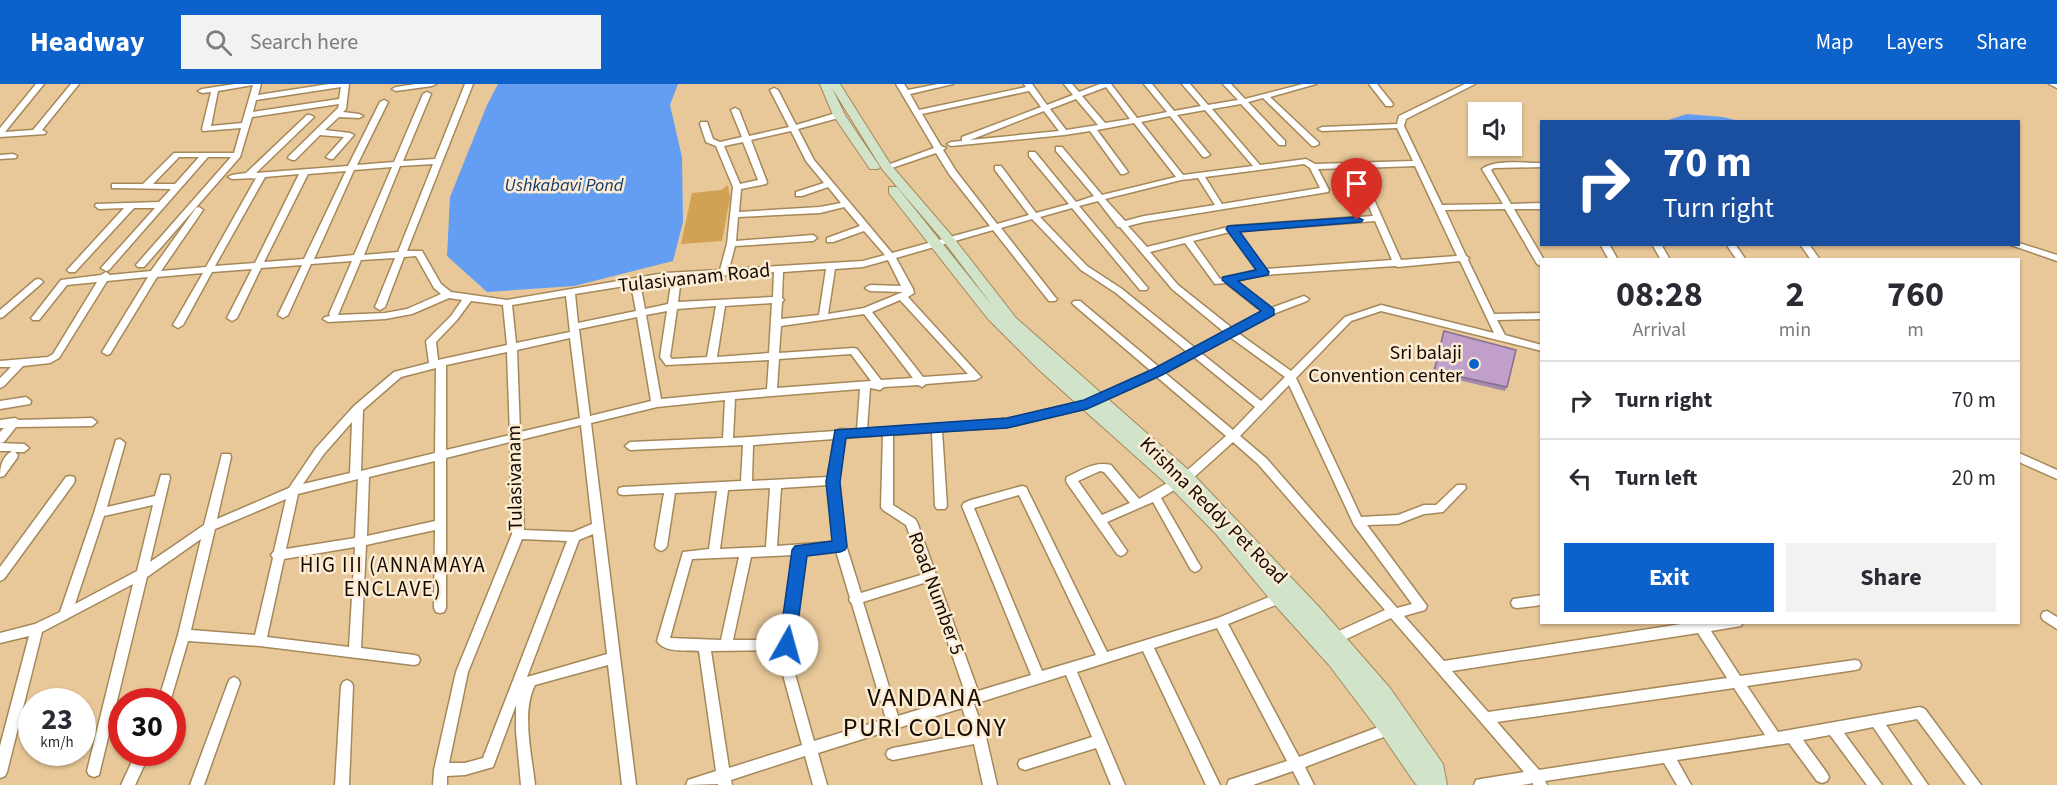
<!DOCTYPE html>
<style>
:root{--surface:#fff;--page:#f2f2f3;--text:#2b2b33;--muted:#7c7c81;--line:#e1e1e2;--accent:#0c61cb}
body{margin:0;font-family:"Source Sans 3",sans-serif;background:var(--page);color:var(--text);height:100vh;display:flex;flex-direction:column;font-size:22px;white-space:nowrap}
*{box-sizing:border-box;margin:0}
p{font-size:20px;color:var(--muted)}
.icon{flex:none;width:33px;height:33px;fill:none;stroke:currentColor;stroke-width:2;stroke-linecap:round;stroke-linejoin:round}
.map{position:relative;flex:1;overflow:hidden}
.details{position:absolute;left:1540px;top:174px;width:480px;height:366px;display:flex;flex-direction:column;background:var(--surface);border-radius:0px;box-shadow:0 2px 4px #0004}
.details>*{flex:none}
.guide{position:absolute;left:1540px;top:36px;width:480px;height:126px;border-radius:0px;box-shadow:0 2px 4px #0004;background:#1a4fa0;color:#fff;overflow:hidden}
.tools{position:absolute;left:1468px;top:18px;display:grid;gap:12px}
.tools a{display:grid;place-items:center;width:54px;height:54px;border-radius:0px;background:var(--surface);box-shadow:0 2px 4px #0004;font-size:30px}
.speed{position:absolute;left:18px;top:604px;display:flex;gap:12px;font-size:30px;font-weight:700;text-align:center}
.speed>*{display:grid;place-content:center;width:78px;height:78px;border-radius:50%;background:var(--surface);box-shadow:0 2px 4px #0004;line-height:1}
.speed small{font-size:15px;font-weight:400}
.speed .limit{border:9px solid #d22;background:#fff;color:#111}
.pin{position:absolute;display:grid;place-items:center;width:51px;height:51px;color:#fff;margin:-62px -26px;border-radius:50% 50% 50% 0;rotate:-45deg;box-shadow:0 0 6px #0007}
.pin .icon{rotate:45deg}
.me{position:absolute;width:66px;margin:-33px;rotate:7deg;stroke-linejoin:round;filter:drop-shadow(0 0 4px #0008)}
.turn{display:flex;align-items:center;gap:21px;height:126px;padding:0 24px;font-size:27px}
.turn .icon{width:78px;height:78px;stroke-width:2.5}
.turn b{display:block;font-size:42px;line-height:51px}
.eta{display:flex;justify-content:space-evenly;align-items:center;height:102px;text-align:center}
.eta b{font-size:36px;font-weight:700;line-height:42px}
.action{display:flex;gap:12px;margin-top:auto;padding:12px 24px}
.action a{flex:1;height:69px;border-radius:0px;background:var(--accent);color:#fff;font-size:24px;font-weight:700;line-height:69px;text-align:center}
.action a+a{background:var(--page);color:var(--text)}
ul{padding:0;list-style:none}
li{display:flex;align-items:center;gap:18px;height:78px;padding:0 24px;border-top:2px solid var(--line)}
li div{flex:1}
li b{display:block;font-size:22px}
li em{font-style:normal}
header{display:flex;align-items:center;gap:36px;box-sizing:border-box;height:84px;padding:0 30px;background:var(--accent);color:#fff}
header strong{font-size:28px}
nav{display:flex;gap:33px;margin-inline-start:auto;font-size:21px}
.search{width:420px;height:54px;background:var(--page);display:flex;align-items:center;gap:15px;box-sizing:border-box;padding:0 21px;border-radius:0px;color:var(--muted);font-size:22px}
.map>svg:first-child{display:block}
.green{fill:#d2a254}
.water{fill:#649ef2}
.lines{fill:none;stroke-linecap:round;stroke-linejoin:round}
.minor-casing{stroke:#a5885a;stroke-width:3}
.secondary-casing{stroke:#a5885a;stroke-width:2}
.minor{fill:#fff;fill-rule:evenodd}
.secondary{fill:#d1e4ca;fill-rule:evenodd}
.wall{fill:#a589af}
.building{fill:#c09fcb;stroke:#866f8e;stroke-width:1.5}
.route{fill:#0c61cb;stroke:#083f84;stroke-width:1.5}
.poi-dot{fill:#0c61cb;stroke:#fcecd4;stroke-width:2}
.labels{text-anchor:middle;stroke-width:5;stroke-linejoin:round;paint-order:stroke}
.far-water-label{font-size:18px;font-style:italic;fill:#12386d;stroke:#fcecd4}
.street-label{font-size:20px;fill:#150a00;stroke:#fcecd4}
.poi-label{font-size:20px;fill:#150a00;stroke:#fcecd4;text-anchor:end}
.neighbourhood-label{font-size:21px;letter-spacing:1.5px;fill:#150a00;stroke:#fcecd4}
.near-neighbourhood-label{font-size:26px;letter-spacing:1.5px;fill:#150a00;stroke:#fcecd4}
</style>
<header>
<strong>Headway</strong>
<div class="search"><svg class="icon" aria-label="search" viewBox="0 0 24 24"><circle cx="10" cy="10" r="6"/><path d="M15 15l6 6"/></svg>Search here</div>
<nav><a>Map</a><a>Layers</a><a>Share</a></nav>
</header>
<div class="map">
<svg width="2057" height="701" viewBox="0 0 2057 701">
<rect width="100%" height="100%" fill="#e8c899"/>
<path class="green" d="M728,101L730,114L722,157L681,160L692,109L721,106Z"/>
<g class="water">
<path d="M498,0H678L670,21L682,73L683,138L673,177L574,202L487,208L447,172L450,113L487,21Z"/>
<path d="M1687,30L1723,33L1739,37H1665Z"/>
</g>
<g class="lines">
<defs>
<g id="minor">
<path d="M36,0H44L5,48L33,46L71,0H79L42,46L46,48L45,50L0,53V44Z"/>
<path d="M235,0H261L258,11L329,0H349L346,25L343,28L359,30L363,32L359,34L339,33L325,46L350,49L354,51L333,75H330L326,73L344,53L320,51L295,76H292L288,74L289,72L338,24L339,20L252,33L240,73L144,183H138L136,181L231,73H208L109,186L106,187L101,184L155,124H134L75,188H69L67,186L69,184L124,124L99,125L95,122L96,120L159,118L171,105L115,104H112V100H143L174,69H234L241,44L203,47L202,45L211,8L202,9L198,7L202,5ZM253,1L242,39L211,42L218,7ZM341,3L339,15L253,28L256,16ZM179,73H199L175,100H153Z"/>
<path d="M416,0H436L432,2L396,7L392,5L396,3Z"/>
<path d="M465,0H473L407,167H422L441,200L451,208L507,216L665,189L720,186L727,160L733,103L716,62L706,58L700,40L701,38H707L713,55L720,58L742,53L731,26L735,24L739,26L749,52L789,43L770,6L774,4L778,6L796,41L836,29H842V33L798,45L814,76L892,169L990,142L949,90L936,69L889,85H883L882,83L934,64L896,0H904L908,6L938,0H953L910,10L919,26L1026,3L1024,0H1032L1047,21L1073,11L1064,0H1072L1079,8L1100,0H1111L1137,34L1167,28L1144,0H1152L1174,27L1201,22L1182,0H1190L1208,21L1238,16L1223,0H1231L1245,15L1303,0H1316L1270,13L1318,58L1319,60L1315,62H1312L1263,14L1248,18L1285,57V61H1279L1241,20L1212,25L1260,81L1306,75L1315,80L1413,77L1397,44L1322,47L1318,45L1322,43L1397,40L1399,32L1465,0H1475L1406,35L1404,42L1442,121L1503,120L1482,85C1494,75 1526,79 1542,79V83L1494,84L1491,86L1511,120L1542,119V125H1514L1544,176H1542V183L1537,180L1505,125L1445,126L1466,172L1469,174L1468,176L1494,230L1542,229V235L1497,236L1505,251L1542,261V267L1381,227L1351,237L1296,294L1361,433L1398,431L1424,421H1436L1457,401H1465L1466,404L1443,428L1424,430L1398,440L1367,441L1427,522L1425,526L1404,532L1444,577L1694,538H1743L1741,542L1711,547L1740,592L1855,576L1859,577L1861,581L1859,585L1855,586L1747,602L1778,648L1920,623L1925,625L1981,701H1966L1917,635L1886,641L1928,701H1913L1873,643L1844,649L1882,701H1867L1830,651L1803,656L1827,689L1829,693L1827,697L1822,699L1817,697L1789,659L1677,676L1691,701H1677L1664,679L1545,697L1547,701H1533V699L1522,701H1474L1476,696L1481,695L1524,688L1391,534L1340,558L1336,559L1332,558L1330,554L1332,550L1385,526L1258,380L1233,358L1191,396L1161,414L1199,480L1201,483L1199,486L1195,488L1191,486L1153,418L1107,438L1127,467L1125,470L1121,472L1117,470L1067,399L1066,396L1067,393C1082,386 1095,377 1111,381L1139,415L1183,390L1226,352L1157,293L1087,324L1007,343L942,347L947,422L945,425H937L935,422L932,348L893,351V421L915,435L917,438L978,607L1031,591L962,422L964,419L971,416L1022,402L1026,403L1107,568L1218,534L1279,509L1283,510L1285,514L1283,518L1228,540L1299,673L1389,639L1394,641L1396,645L1394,649L1305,683L1314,701H1300L1293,687L1253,701H1227L1229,696L1287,677L1217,544L1154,564L1220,701H1206L1143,567L1077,588L1125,701H1111L1096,664L1025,686L1020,684L1018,680L1020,676L1092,653L1066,591L974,620L986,653L997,701H983L974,660L893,676L888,674L886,670L888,666L893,664L971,649L962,624L818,669L827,701H813L805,672L731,696L732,701H718V700L686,701L688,696L716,687L699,567C686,566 664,569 657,557L683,468L709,465L717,407L675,409L667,462L665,465L661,467L657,465L655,462L664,409L623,411L619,410L618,407L619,404L623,403L741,397L743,361L630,366L625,362L630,358L723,354L725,316L657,323L591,339L636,701H622L608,581L535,601C521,628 532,672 535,701H521L516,647V621L493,683L465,691L447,692V701H433L434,686L456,588L512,450L510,358L446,374V524L444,528L440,529L436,528L434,524L435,446L366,461L361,564L414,571L418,572L420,576L418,580L414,581L260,562L188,557L170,618H158L178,551L201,455L147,493L99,691L94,693L89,691L87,687L133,500L42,548L7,688L5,692L0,694V662L29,552L0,559V549L35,540L60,528L94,429L116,356L120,355L125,359L107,423L155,412L161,391H169L170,394L150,478L204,441L222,370H230L231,373L217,435L289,404L316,364L354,322L394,288L429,279L426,257L451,232L462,216L449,214L412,230L385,235L328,238L323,235L325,233L330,232L329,230L352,177L311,180L288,231L283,234L278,231L302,181L261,184L237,234L232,237L227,234L252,185L212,188L183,241L178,244L173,241L203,189L157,193L110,270L107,271L102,268L148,193L107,197L59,274L50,279L23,282L4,302L0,304V294L11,283H0V277L48,273L53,270L97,198L67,201L39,236H33L31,234L33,232L61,196L101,191L106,188L110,191L151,187L196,124L199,123L203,126L161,187L206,183L256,94L232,95L228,93L232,91L246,89L307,31H310L314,33L256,89L348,82L380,18L384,16L388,18L357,81L394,78L423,10L427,8L431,10L403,77L435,75ZM1106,3L1130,35L1105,39L1082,12ZM1029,7L1041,23L962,53V57L951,58L947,60L951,62L1064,51L1090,47L1121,90H1124L1128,88L1097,46L1134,39L1176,93L1102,111L1062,63H1056V67L1094,112L1076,118L1035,68H1029V72L1069,120L1036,129L1001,82H995V86L1029,131L997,140L956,87L943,66L946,64L941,62L922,30ZM1076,15L1098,41L1066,46L1050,25ZM1205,26L1253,82L1183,91L1141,38L1170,32L1203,73H1206L1210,71L1177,31ZM1044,27L1059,47L970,56ZM791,47L806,77L824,99L796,108V112H802L828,103L841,119L820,123L739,128L741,105L766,100L767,98L751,56ZM743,58L758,96L740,100L724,62ZM433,80L398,168L364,171L400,82ZM1304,80L1310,84L1320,104L1222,120L1205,93ZM1415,82L1457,172L1401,176L1360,84ZM392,83L354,171L314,175L354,86ZM1352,84L1373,132L1232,142L1147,163L1128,142L1144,138L1328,108L1329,106L1318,85ZM346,87L304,175L264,178L308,90ZM299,90L255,179L215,182L265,93ZM1198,94L1215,121L1144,132L1125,137L1105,115L1181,96ZM1098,117L1118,143H1120L1172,205L1224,248L1195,264L1122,205L1087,182L1040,133L1072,124L1140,206H1146L1148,204L1146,202L1079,122ZM844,123L860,142L827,154V158H833L864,147L885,171L863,177L729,185L735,162L813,157L817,154L813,151L736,157L738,133L820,129ZM1032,135L1081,186L1116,209L1187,268L1159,283L1080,217H1074L1072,219L1074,221L1151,287L1084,317L1007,335L867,345L870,304L880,306L884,303L918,301L922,303L926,300L976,296L981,293L908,213L914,209L913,205L896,174L993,146L1049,217H1055L1057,215L1055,213L1001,144ZM1375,137L1392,176L1265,185L1238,147ZM1230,148L1257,186L1220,195L1193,157ZM1185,159L1215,200L1226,199L1263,228L1232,244L1178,201L1150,168ZM416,172L434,204L441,210L407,225L385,229L338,231L361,176L395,174L375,223L380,226L385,223L404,173ZM888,176L901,202L870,201L865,204L870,207L903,208L864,224L828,230L835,185L863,183ZM1460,177L1494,249L1381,221L1345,233L1291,287L1238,249L1273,230L1307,217L1309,215L1304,212L1271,224L1235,197L1263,191L1395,182L1398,183ZM826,185L819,231L781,235L782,218L784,216L782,214L783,188ZM774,188L773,213L678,218L681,194ZM672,194L668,220L645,225L640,199ZM631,201L636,227L578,239L575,210ZM566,212L570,248L516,259L512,221ZM900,216L968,290L923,293L872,228ZM471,217L503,221L507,261L438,276L436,258L457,236ZM772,219L769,269L717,273L725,222ZM716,222L707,273L672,275L670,273L677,225ZM667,227L660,273L666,281L769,276L767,305L661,315L646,231ZM864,230L913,294L881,296L857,265L854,264L779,269L781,242ZM637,233L651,317L590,332L579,245ZM1230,253L1285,293L1261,317L1201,269ZM570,254L580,334L520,348L517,266ZM507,268L510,351L446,366V281ZM851,270L871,297L777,304L779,275ZM1194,273L1255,323L1233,346L1165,289ZM436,284L435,369L361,387L363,326L401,293ZM1289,301L1354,441L1412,520L1397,524L1266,374L1240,352ZM860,305L857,346L840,345L836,347L733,354L735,315ZM352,338L350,389L303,400L324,370ZM581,341L592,440L573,448L524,446L520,356ZM883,351L881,423L883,426L906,441L924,490L861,509L845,458L838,397L845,354ZM834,355L828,393L752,397L753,361ZM435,377V437L367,452L369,393ZM1100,387L1104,388L1130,419L1102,431L1078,397ZM358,395L355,454L286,465L298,410ZM828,401L833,458L777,462L781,404ZM770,404L766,463L720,465L728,406ZM1019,411L1096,571L1042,587L974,424ZM286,415L274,467L271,471L273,474L255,551L191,546L215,445ZM153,421L137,487L75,520L104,432ZM593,450L607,570L527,593L579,456ZM522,455L567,457L483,674L465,679H449L468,588ZM355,463L349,563L267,553L284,475ZM836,467L850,514L849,516L852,520L886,635L814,657L791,576L805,470ZM794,471L782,556H733L751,473ZM739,473L721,556L670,554L692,475ZM927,498L966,611L898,632L863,518ZM1698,549L1727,594L1488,628L1452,587ZM780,566L779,576L802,661L729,684L711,567ZM1734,604L1765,651L1539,686L1497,638Z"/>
<path d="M1369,0H1377L1393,20L1392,22H1386Z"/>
<path d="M2049,0H2057V4Z"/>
<path d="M13,70L17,72L16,74L0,75V71Z"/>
<path d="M2019,159L2057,171V177L2008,160Z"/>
<path d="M1600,160H1609L1618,176H1609Z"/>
<path d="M1652,160H1661L1670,176H1661Z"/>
<path d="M1726,160H1735L1746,176H1737Z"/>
<path d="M1800,160H1809L1820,176H1811Z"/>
<path d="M38,195L41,196L43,198L41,200L3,233L0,234V226L35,196Z"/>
<path d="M26,313L31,317L30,320L0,325V317Z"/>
<path d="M15,334L19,336L92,334L97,338L92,342L16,343L4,358L0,359V348L4,344H0V336Z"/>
<path d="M0,359L24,360L29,364L24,368H15L18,371L17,374L4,392L0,393C0,382 2,373 12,367H0Z"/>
<path d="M2019,369L2057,386V395L2019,378Z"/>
<path d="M70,392L74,393L75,396L74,399L4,495L0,497V483L66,393Z"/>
<path d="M1542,511V521L1517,524L1513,523L1511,519L1513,515Z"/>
<path d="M2047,527L2057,533V545L2043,536L2041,532L2043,528Z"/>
<path d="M234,593L238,595L240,599L204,701H190L228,599L230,595Z"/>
<path d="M347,596L351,598L353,602L349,701H335L341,602L343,598Z"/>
<path d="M136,669H150L135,701H121Z"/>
</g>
<path id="secondary" d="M820,0H840L891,81L953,153L1016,234L1192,389L1320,524L1390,604L1443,680L1447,701H1417L1414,698L1382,651L1329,581L1273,519L1216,450L1171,404L1038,285L988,235L889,109V103H897L995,225L945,159L882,85L832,4L845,31L880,83L878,85H870L833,31Z"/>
</defs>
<use href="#minor" class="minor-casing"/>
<use href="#secondary" class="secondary-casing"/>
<use href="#minor" class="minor"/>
<use href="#secondary" class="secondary"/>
</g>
<path class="wall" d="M1443,250L1507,303L1505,307L1433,290Z"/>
<path class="building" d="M1444,247L1516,266L1507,303L1434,287Z"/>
<path class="route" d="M1357,133L1363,136L1361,138L1240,148L1269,188L1268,191L1238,197L1274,225V231L1162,291L1087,325L1007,344L846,354L840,398L847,462L845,466L840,468L807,472L795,561L793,566L787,568L782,566L779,561L792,466L795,462L832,457L826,398L835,346L1007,334L1084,316L1153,285L1261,227L1222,196L1223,193L1256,186L1226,145L1228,142Z"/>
<circle class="poi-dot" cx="1474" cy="280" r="6"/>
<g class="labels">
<g class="far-water-label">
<text x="564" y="107">Ushkabavi Pond</text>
</g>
<g class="street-label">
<text transform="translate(694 193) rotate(-6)" y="7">Tulasivanam Road</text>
<text transform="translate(514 394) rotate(-91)" y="7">Tulasivanam</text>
<text transform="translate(1214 426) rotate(45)" y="7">Krishna Reddy Pet Road</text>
<text transform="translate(937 509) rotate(70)" y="7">Road Number 5</text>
</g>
<g class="poi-label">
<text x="1462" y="275">Sri balaji<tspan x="1462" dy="23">Convention center</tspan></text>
</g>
<g class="neighbourhood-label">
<text x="393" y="488">HIG III (ANNAMAYA<tspan x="393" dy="24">ENCLAVE)</tspan></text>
</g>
<g class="near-neighbourhood-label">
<text x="925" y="622">VANDANA<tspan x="925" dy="30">PURI COLONY</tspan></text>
</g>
</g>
</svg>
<div class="tools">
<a><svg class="icon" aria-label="sound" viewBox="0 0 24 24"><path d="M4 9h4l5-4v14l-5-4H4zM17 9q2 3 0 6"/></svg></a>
</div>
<div class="speed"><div>23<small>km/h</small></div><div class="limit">30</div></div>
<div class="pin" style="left:1357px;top:136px;background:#d93025"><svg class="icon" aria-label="arrive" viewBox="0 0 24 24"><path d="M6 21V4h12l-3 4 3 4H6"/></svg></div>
<svg class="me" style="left:787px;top:561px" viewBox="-20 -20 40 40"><circle r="19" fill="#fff"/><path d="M0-13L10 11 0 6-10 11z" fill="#0c61cb"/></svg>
<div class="guide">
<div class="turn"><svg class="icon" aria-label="right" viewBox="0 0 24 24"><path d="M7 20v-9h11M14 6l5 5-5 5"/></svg><div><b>70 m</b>Turn right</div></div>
</div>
<section class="details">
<div class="eta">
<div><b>08:28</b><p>Arrival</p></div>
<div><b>2</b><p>min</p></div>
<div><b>760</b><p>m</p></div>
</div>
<ul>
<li><svg class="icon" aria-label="right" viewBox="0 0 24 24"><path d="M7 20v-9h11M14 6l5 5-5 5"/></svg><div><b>Turn right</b></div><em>70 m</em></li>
<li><svg class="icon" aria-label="left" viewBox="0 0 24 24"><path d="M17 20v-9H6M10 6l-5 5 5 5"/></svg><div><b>Turn left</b></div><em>20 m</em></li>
</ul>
<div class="action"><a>Exit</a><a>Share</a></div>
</section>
</div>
